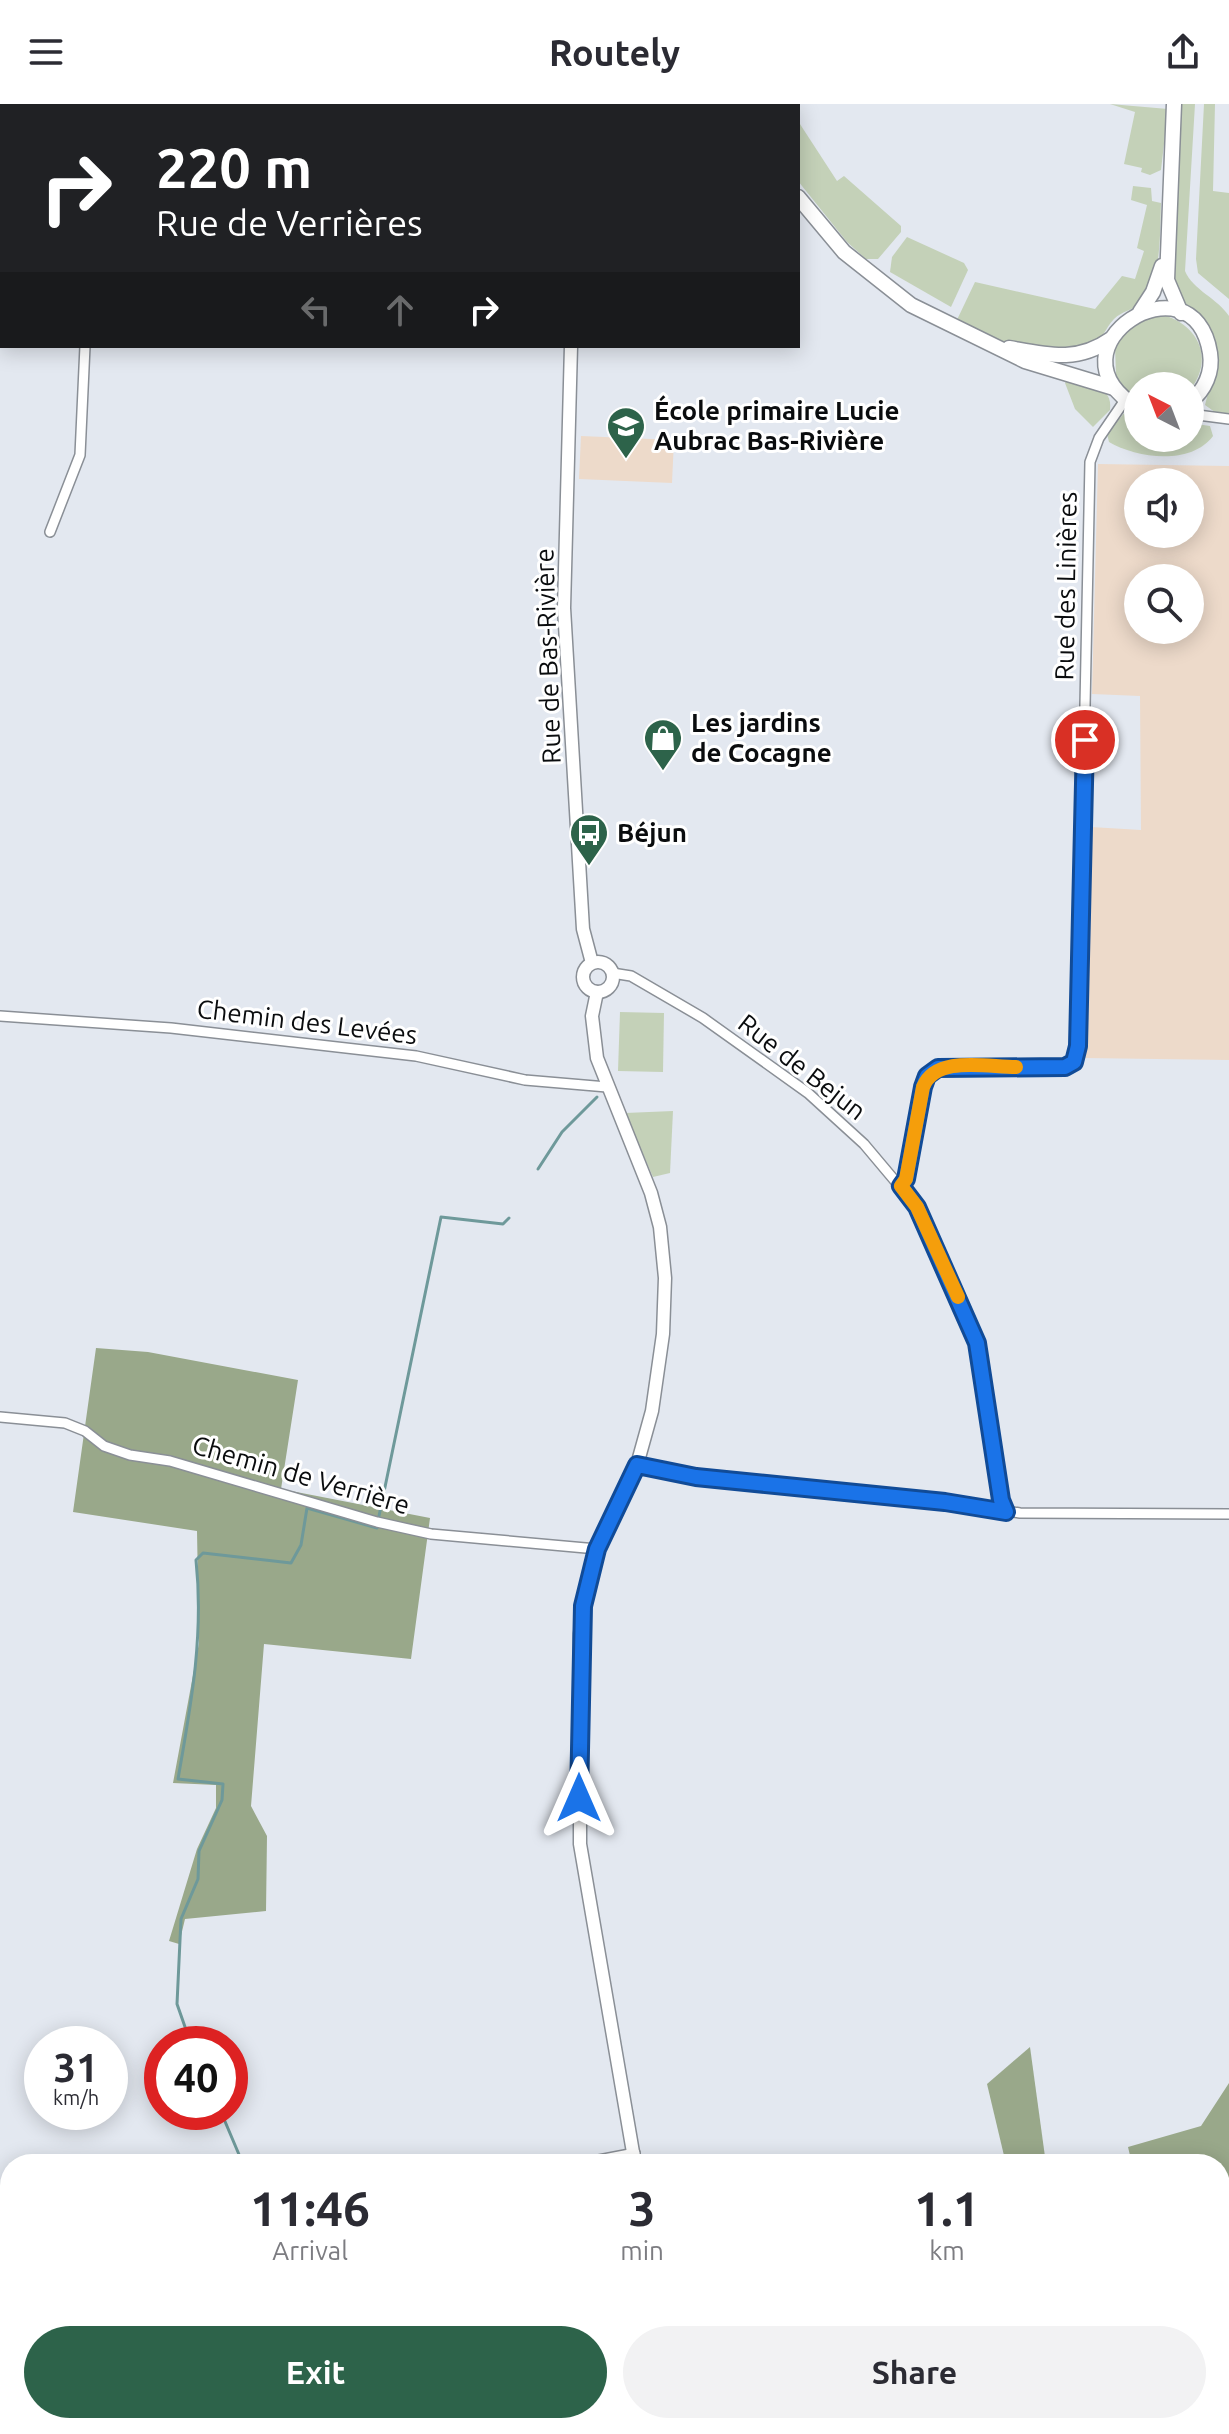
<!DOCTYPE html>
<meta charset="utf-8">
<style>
:root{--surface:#fff;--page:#f2f2f3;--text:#2b2b33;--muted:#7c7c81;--accent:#2d634a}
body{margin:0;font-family:Ubuntu,sans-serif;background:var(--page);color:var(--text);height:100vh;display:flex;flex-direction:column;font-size:30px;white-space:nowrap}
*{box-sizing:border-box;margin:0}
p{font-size:26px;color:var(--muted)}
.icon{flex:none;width:44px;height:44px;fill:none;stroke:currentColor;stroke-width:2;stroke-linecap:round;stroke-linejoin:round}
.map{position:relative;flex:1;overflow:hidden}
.drawer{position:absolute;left:0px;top:2050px;width:1230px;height:280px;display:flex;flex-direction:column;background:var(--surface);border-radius:32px 32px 0 0;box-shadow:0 4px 20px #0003}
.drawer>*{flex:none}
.hud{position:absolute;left:0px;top:0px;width:800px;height:244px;box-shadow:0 4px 20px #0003;background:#202124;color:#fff;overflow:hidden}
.needle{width:52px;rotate:318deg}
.fabs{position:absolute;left:1124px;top:268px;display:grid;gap:16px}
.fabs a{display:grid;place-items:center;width:80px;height:80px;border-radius:50%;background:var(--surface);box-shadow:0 4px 20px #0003;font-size:40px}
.speed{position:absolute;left:24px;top:1922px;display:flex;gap:16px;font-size:40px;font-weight:700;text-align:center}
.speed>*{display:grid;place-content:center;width:104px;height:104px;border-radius:50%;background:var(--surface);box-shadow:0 4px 20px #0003;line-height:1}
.speed small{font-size:20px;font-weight:400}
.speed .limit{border:12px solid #d22;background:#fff;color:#111}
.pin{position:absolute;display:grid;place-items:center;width:68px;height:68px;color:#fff;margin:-34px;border:4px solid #fff;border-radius:50%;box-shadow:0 2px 8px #0007}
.me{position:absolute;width:88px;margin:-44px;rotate:0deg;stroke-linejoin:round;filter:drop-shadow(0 0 6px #0008)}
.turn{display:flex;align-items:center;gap:28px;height:168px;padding:0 24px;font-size:36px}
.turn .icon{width:104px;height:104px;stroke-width:2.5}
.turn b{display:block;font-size:56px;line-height:68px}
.lanes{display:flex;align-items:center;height:76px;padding:0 24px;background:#0003;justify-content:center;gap:40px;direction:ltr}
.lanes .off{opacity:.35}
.eta{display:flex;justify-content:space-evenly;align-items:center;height:136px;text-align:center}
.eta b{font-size:48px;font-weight:700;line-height:56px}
.primary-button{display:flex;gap:16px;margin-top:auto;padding:16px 24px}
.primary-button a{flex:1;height:92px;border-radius:48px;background:var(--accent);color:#fff;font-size:32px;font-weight:700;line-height:92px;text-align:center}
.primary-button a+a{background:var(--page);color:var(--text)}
header{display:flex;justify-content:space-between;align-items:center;height:104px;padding:0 24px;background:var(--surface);font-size:36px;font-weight:700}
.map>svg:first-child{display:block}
.education{fill:#eddaca;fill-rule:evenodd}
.green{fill:#c4d1b8}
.forest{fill:#99a88a}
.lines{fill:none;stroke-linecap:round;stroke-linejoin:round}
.stream{stroke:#6e999a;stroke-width:3}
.minor-casing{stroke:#8a8f96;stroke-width:12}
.tertiary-casing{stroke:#8a8f96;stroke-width:15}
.primary-casing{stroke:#8a8f96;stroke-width:17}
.minor{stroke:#fff;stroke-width:9}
.tertiary{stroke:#fff;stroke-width:12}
.primary{stroke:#fff;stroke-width:14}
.route-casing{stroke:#114b97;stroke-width:20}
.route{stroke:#1a73e8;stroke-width:14}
.slow{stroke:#f59e0b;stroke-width:14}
.labels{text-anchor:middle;stroke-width:6;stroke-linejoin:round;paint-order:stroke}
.poi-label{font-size:26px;font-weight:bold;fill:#0a0c0e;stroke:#fff;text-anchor:start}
.street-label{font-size:26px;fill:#0a0c0e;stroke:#fff}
</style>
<header><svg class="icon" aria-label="menu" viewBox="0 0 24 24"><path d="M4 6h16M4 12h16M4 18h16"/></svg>Routely<svg class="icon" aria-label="share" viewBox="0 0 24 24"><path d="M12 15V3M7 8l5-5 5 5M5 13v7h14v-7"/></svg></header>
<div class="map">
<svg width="1229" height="2330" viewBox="0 0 1229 2330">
<rect width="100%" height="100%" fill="#e3e8f0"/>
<g class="education">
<path d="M581,332L674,336L672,379L579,375Z"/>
<path d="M1098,360L1229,362V956L1084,954L1091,723L1141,726L1140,592L1092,590ZM1138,378H1190V430H1138ZM1138,474H1190V526H1138Z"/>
</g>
<g class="green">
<path d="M1110,0L1168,5L1161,66L1150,71L1141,68L1142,64L1124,60L1135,8Z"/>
<path d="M1179,0H1195L1185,167C1193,186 1217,194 1229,212V312L1219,311L1205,301L1217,254L1212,235L1203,219L1184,205L1170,167Z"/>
<path d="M1204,0H1215L1213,87L1229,89V195L1198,169L1196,155Z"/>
<path d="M798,17L837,77L844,72L901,122V128L878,155H866L847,138L798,77Z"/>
<path d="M1133,82L1151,84L1152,97L1161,99C1160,125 1162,181 1140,200C1133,206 1122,207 1114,215C1105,224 1104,235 1091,242C1056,261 990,233 955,220L975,178L1095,205L1122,172L1135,175L1144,147L1137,144L1147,101L1131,96Z"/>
<path d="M907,133L964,159L968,166L951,203L890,168L892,153Z"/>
<path d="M1159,210C1197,218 1216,254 1190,286V282H1138V295L1124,285L1116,272L1115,242L1132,218Z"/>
<path d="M1068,273C1086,279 1114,282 1110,306L1093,323L1075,305L1065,279Z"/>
<path d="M1125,308L1138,314V334H1190V319L1210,322L1213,332C1191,362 1136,354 1109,338L1107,330Z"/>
<path d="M620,908L664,909L663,968L618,967Z"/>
<path d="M673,1007L670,1069L653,1073L625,1009Z"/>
</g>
<g class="forest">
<path d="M96,1244L148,1248L298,1276L281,1385L430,1414L411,1555L264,1540L251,1702L267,1732L266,1807L185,1815L179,1840L169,1837L197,1745L216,1704V1681L173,1679L199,1539L197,1427L73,1408Z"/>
<path d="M1030,1943L1046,2060H1006L987,1980Z"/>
<path d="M1229,1979V2324L1222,2330H868L866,2320H1220V2060H1132L1128,2043L1201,2022Z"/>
</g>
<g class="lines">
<g class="stream">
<path d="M538,1065L562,1028L597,993"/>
<path d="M379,1412L441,1113L503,1120L509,1114"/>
<path d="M191,1940L177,1900L181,1815L198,1775L199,1747L222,1696L223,1680L178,1675C191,1601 204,1532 196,1456L203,1449L291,1459L301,1441L307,1404L377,1424"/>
<path d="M221,2008L243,2060"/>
<path d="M240,2330L241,2320"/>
</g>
<defs>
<g id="minor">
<path d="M0,62H2"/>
<path d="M1190,310L1229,315"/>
<path d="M50,428L80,351L85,242"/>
<path d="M612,869L631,872L703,914L808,989L864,1040L917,1103L977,1239L1001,1396L1006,1408"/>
<path d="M0,912L171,924L416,952L525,976L607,983"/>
<path d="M901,1082L906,1075L927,972L938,964L952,963H1065L1074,958L1078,942L1090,358L1099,334L1125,296"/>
<path d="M0,1313L65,1319L85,1327L104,1342L130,1351L170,1357L377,1418L431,1430L597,1445"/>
<path d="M637,1361L696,1373L945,1398L1020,1409L1229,1410"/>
<path d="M578,2060L635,2049"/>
</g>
<g id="tertiary">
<path d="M565,0V2"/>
<path d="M571,242L564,504L583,825L592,859"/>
<circle cx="598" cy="873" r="15"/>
<path d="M597,888L592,912L597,954L651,1089L660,1123L665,1174L663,1230L652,1307L637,1361L597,1445L588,1474L580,1530V1740L635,2060"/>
<path d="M681,2320L685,2330"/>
</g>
<g id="primary">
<path d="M735,0L736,2"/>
<path d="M1174,0L1167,176L1181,209"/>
<path d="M798,93L844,148L911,201L1025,257L1114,284"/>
<path d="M1140,208L1153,188L1162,162"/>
<path d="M1009,244C1048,251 1077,259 1111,235"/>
<path d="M1138,304C1039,243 1194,147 1210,249C1213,268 1205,286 1190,298"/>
</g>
</defs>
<use href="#minor" class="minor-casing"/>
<use href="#tertiary" class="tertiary-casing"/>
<use href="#primary" class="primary-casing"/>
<use href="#minor" class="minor"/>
<use href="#tertiary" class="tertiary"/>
<use href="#primary" class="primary"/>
</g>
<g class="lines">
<defs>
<path id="route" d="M579,1694L583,1502L597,1445L637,1361L696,1373L945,1398L1006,1408L1001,1396L977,1239L917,1103L901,1082L906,1075L923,983L927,972L938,964L1065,963L1074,958L1078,942L1085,636"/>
</defs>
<use href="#route" class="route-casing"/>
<use href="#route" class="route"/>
<path class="slow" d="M958,1193L917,1103L901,1082L906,1075L923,983C936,951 986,963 1016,963"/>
</g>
<defs>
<symbol id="school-pin" viewBox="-11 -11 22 30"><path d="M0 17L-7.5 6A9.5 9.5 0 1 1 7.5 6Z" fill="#2d634a" stroke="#fff"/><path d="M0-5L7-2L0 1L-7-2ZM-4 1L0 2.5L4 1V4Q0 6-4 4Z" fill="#fff"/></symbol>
<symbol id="shop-pin" viewBox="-11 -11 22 30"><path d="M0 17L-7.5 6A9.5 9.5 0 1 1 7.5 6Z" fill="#2d634a" stroke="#fff"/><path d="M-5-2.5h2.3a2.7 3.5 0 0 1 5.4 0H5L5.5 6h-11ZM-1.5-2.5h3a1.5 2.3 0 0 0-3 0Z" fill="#fff"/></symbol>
<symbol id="bus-pin" viewBox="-11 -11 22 30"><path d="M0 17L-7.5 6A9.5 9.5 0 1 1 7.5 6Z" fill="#2d634a" stroke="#fff"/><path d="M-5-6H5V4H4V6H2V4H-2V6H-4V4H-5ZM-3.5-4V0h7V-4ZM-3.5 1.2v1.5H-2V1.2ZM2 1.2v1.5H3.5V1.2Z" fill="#fff"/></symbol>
</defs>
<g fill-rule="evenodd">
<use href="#school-pin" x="604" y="300" width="44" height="60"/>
<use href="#shop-pin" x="641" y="612" width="44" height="60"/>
<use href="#bus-pin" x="567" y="707" width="44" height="60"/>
</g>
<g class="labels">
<g class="poi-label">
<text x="654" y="316">École primaire Lucie<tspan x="654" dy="30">Aubrac Bas-Rivière</tspan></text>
<text x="691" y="628">Les jardins<tspan x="691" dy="30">de Cocagne</tspan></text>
<text x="617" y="738">Béjun</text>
</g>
<g class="street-label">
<text transform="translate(1066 482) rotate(-89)" y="9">Rue des Linières</text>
<text transform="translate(548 552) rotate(-92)" y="9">Rue de Bas-Rivière</text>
<text transform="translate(307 918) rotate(7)" y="9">Chemin des Levées</text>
<text transform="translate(802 963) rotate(38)" y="9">Rue de Bejun</text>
<text transform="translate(301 1371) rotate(16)" y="9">Chemin de Verrière</text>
</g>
</g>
</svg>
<div class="fabs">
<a><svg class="needle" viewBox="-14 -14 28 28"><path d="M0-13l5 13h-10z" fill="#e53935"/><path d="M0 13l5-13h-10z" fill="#7c7c81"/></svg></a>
<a><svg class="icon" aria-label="sound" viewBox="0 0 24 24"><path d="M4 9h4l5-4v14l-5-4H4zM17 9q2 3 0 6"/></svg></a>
<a><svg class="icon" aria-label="search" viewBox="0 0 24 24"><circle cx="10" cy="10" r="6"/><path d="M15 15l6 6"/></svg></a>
</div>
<div class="speed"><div>31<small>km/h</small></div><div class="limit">40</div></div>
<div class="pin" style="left:1085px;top:636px;background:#d93025"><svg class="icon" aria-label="arrive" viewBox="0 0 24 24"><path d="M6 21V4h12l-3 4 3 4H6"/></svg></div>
<svg class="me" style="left:579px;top:1694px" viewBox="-20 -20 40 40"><path d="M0-17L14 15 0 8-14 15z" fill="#1a73e8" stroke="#fff" stroke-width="4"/></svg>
<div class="hud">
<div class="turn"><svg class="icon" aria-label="right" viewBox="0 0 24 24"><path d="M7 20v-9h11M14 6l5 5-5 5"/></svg><div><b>220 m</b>Rue de Verrières</div></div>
<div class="lanes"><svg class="icon off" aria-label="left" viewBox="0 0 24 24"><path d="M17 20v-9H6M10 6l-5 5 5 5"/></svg><svg class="icon off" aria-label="ahead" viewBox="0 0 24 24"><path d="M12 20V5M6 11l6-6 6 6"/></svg><svg class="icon" aria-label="right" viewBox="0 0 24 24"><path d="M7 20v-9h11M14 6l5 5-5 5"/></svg></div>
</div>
<section class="drawer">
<div class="eta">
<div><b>11:46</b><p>Arrival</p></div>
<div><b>3</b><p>min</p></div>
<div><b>1.1</b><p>km</p></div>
</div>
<div class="primary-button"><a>Exit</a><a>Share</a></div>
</section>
</div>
